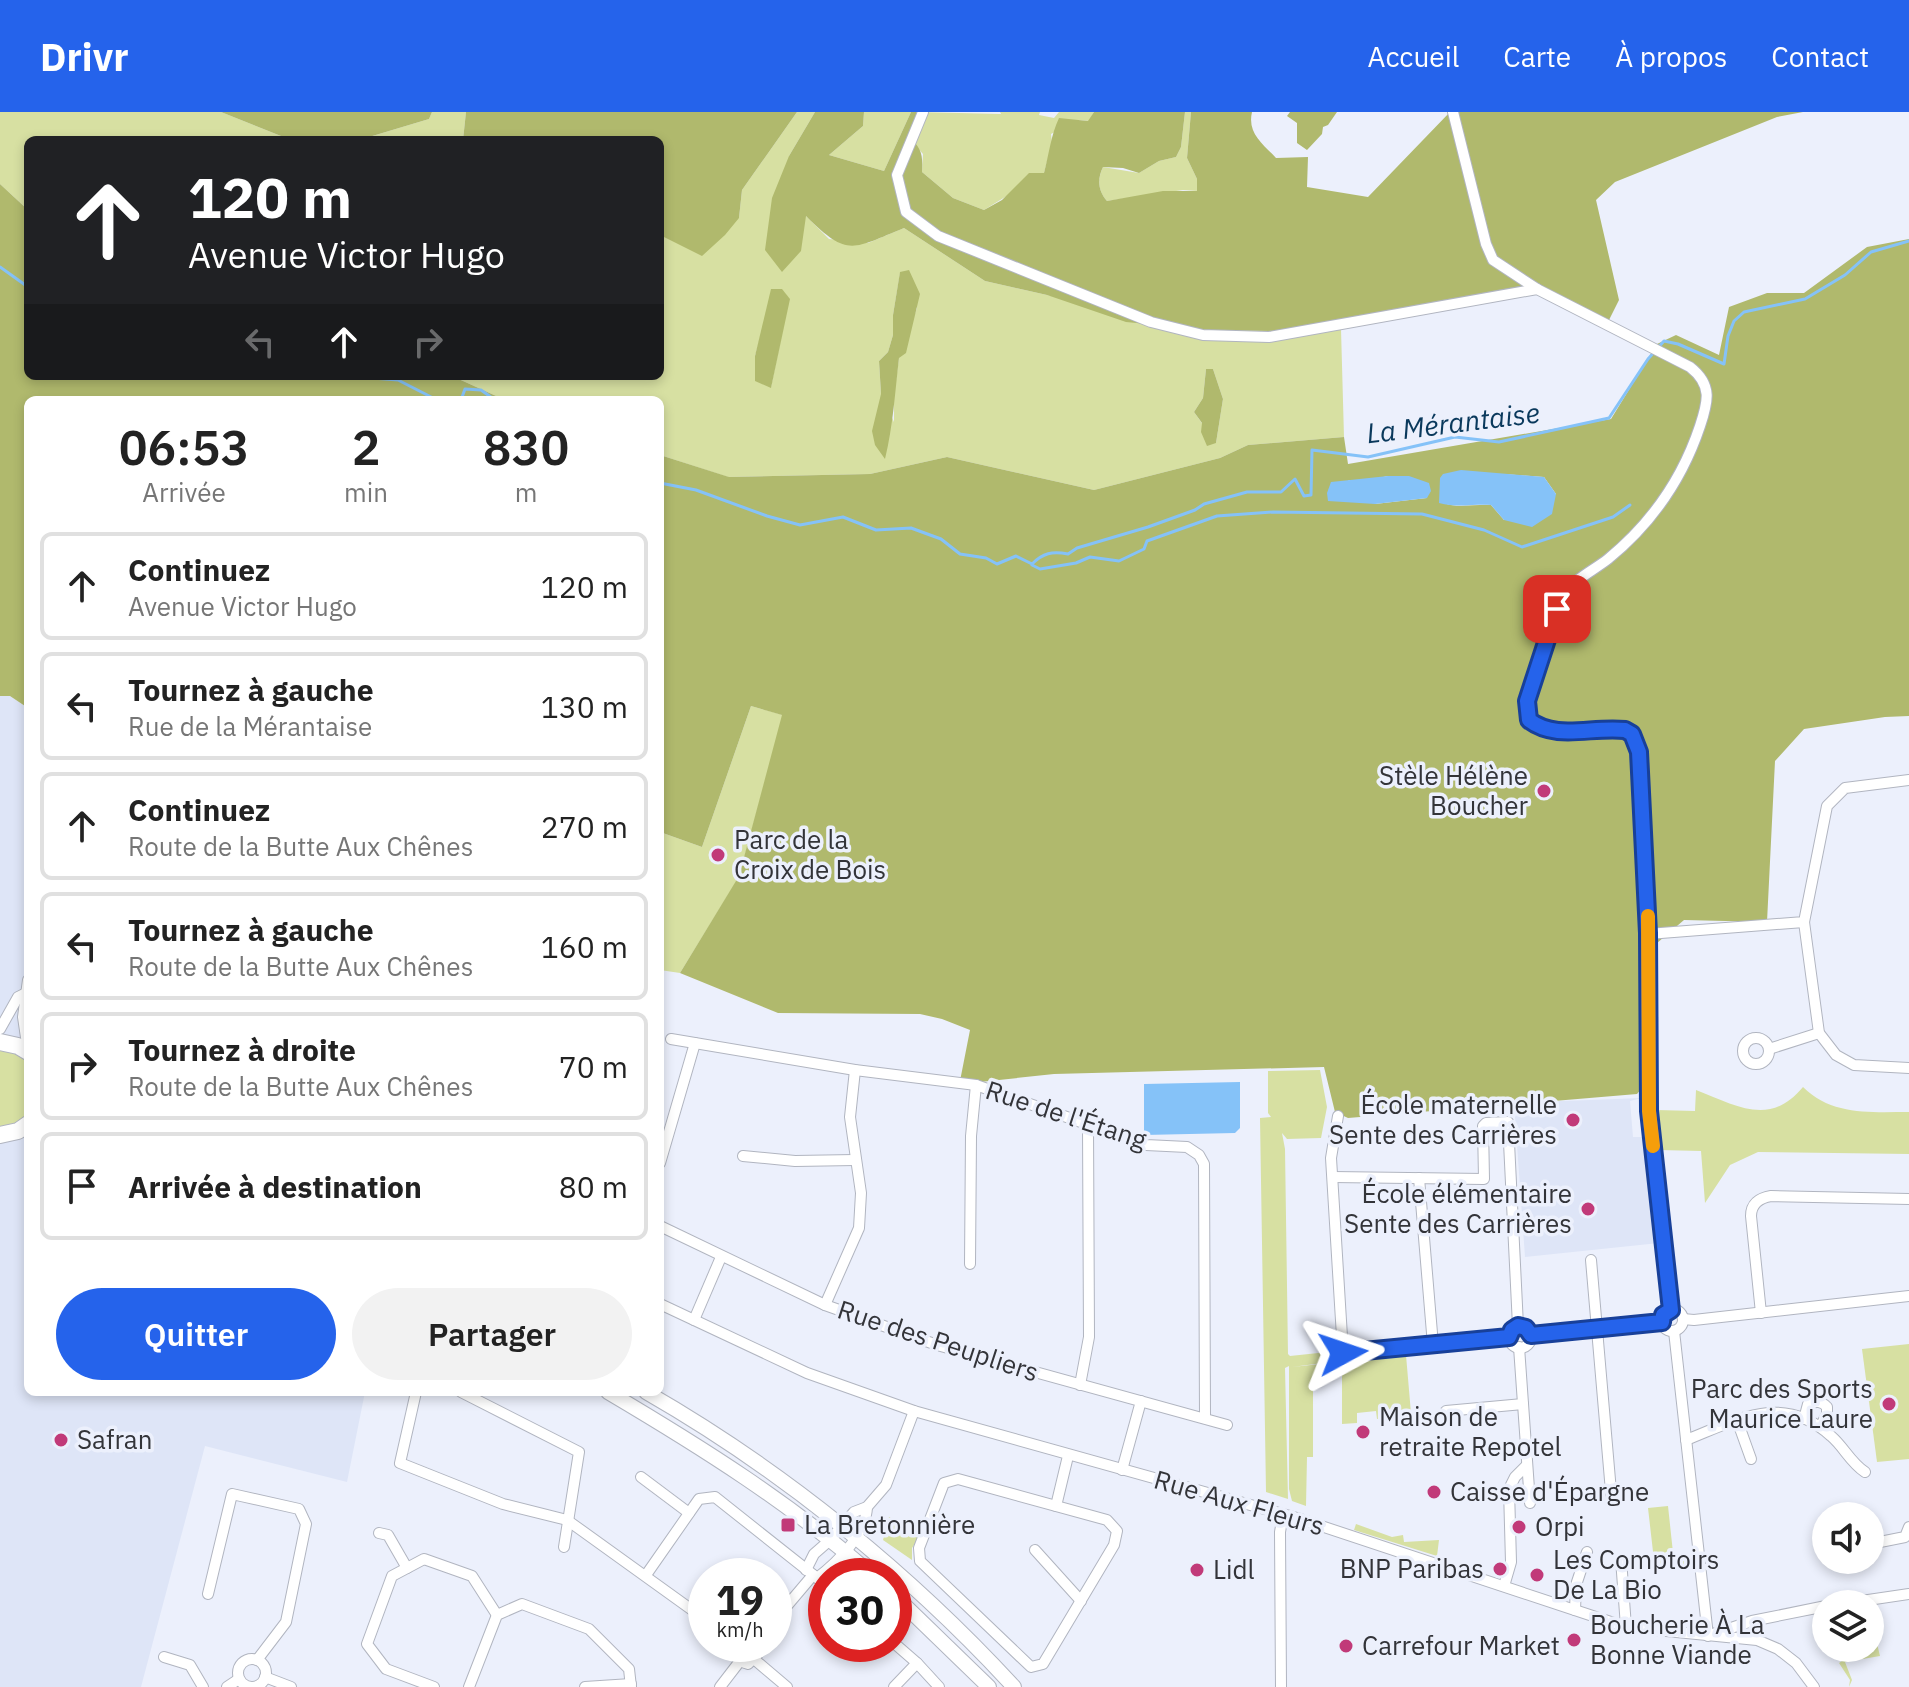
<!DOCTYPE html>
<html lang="fr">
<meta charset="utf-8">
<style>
:root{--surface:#fff;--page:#f2f2f2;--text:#222;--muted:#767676;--line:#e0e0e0;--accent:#2563eb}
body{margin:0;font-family:"IBM Plex Sans",sans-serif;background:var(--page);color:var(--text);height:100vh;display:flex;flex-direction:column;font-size:30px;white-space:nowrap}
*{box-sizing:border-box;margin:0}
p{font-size:26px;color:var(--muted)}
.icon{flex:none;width:44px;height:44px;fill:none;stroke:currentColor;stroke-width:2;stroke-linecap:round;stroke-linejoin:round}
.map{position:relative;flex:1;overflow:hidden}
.drawer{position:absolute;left:24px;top:284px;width:640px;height:1000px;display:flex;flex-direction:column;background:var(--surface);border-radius:12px;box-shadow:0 4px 12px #0003}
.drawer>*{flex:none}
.guide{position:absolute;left:24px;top:24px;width:640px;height:244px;border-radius:12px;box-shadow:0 4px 12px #0003;background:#202124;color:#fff;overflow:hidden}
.controls{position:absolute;left:1812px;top:1390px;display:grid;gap:16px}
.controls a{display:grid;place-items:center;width:72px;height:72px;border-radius:50%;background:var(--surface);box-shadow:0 4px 12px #0003;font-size:40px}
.speed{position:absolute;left:688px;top:1446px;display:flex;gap:16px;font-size:40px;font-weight:700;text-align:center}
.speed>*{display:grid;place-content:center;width:104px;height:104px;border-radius:50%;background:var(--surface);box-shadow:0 4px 12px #0003;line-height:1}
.speed small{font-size:20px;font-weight:400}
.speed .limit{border:12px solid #d22;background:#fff;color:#111}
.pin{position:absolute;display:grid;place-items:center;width:68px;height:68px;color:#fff;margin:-34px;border-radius:16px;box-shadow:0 4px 12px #0006}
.me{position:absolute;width:88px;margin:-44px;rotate:85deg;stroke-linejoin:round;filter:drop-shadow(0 0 6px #0008)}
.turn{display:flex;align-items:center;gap:28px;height:168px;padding:0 32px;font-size:36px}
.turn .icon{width:104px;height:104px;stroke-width:2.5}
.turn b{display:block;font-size:56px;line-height:68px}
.lanes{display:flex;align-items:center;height:76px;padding:0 32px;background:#0003;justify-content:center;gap:40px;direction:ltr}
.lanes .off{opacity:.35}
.eta{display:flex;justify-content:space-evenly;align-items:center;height:136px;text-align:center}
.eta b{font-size:48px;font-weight:600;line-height:56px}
.primary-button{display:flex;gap:16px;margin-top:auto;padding:16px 32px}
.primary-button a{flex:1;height:92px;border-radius:48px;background:var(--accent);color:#fff;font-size:32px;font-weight:600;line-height:92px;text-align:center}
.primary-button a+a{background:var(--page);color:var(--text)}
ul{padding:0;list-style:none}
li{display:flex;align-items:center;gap:24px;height:108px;margin:0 16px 12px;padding:0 16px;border:4px solid var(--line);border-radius:12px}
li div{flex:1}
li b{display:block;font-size:30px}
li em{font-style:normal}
header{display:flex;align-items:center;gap:48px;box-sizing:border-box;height:112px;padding:0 40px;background:var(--accent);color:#fff}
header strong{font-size:38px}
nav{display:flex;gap:44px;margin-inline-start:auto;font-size:28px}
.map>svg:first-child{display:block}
.built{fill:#dee5f7}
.green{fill:#d7e0a2;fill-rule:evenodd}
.forest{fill:#b0b96d;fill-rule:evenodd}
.water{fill:#85c2f8}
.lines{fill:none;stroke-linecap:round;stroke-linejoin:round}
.stream{stroke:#85c2f8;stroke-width:3}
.street-casing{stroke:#b1b5c0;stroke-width:12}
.secondary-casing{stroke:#b1b5c0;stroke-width:16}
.primary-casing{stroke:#b1b5c0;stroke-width:18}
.street{stroke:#fff;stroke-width:10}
.secondary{stroke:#fff;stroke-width:14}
.primary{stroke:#fff;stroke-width:16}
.route-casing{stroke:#184099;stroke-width:20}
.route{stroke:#2563eb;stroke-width:14}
.slow{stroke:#f59e0b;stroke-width:14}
.poi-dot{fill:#c13a79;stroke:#ecf0fc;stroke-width:3}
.labels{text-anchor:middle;stroke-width:7;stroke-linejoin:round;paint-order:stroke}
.poi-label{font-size:26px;fill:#333439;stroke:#ecf0fc;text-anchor:start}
.street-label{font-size:26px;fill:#333439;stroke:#ecf0fc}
.water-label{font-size:28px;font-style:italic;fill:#0a395c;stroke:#ecf0fc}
</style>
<header>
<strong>Drivr</strong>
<nav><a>Accueil</a><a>Carte</a><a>À propos</a><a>Contact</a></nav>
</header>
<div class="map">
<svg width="1909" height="1575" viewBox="0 0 1909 1575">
<rect width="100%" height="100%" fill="#ecf0fc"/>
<g class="built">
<path d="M0,584H10L28,596V1280H365L347,1370L205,1334L141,1575H0Z"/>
<path d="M1642,986L1630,989L1633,1025H1645L1659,1131L1525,1145L1514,991Z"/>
</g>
<g class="green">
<path d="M0,0H221L291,28H28V98L0,72Z"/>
<path d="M432,0H466L463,28H359L429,7Z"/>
<path d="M797,0H815L789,44L805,103L829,127L868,131L904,116L985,169L1047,183L1211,218L1341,217L1344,325L1248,333L1220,346L1094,378L947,345L870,362L728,365L660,343V288H505L452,264H660V123L739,106L742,78ZM900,161L917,196L899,246L894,283V310L881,282L879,249L888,240L893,223V203ZM789,187L771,275L755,244L762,219ZM1206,257H1213L1223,287L1216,331L1194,300L1203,286Z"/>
<path d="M864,0H911L884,59L829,43L863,14Z"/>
<path d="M917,0L1001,2L1000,0H1040L1039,3L1054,6L1059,0H1094L1089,9L1078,8L1051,22L1052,31L1044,61L984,98L953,86L922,60L923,42L908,25Z"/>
<path d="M1185,0H1191L1187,46L1197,67V79L1183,78L1107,89C1098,79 1097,67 1103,55L1139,61L1159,49L1176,45L1181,35Z"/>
<path d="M751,594L783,603L739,765L680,861L660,858V720L702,735Z"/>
<path d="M0,937L21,943L28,949V1005L20,1011L0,1017Z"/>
<path d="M1320,958L1327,995L1321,1026L1287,1027L1282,1021L1285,1037L1288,1242L1290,1244L1337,1239L1338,1249L1292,1255L1406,1243L1412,1313L1398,1314L1397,1306L1377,1307L1376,1299L1357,1301V1311L1342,1312V1262L1313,1263V1345H1307L1306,1394L1292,1389L1289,1377V1254L1285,1256L1288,1387L1266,1380L1260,1006L1271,1005L1268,1001V959Z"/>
<path d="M1803,975C1832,1004 1871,1000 1909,1000V1042L1758,1040L1730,1053L1705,1091L1701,1039L1659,1038L1656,998L1695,999L1696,978C1737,994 1770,1015 1803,975Z"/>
<path d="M1909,1232V1347L1877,1350L1862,1237Z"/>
<path d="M1668,1394L1674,1450L1694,1448L1695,1454L1655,1457L1648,1396Z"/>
<path d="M889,1405L925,1416L912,1436V1448L883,1428Z"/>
<path d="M1356,1412L1392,1425L1403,1423L1404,1430L1439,1428L1437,1444L1354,1418Z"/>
<path d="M1874,1519L1880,1544L1845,1550L1852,1568L1849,1575L1850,1568L1839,1551L1842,1549L1839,1536H1870V1520Z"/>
</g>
<g class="forest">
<path d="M221,0H432L429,7L359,28H291Z"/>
<path d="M466,0H797L742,78L739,106L725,123L702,144L660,123V28H463Z"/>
<path d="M815,0H864L863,14L829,43L884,59L911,0H917L908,24C922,36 923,43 922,60L953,86L984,98L1002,88L1029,61H1044C1049,42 1051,23 1059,6L1088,9L1094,0H1185L1181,35L1176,45L1159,49L1139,61L1123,56L1103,55C1097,67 1098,79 1107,89L1163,79H1197V67L1187,46L1191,0H1252C1247,21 1263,32 1276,46L1308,45L1307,75L1368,85L1450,0H1803L1777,5L1615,70L1596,88L1619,188L1609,208L1540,175L1272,219L1211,218L1126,210L1047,183L985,169L904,116C852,137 848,146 806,104L801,139L782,160L765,138L772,86L789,44Z"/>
<path d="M1290,0H1337L1328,13L1323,15L1322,22L1307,38L1297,31V11L1287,4Z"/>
<path d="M0,72L28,98V264H452L505,288H28V596L10,584H0Z"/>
<path d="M1909,127V604L1885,605L1804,617L1775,649L1767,810L1684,808L1643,843L1642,976L1637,982L1348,1006L1335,1000L1324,955L1054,962L980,970L960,969L970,918L942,907L920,902L778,901L680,861L739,764L782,603L751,594L702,735L660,720V343L729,365L870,362L947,345L1094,378L1220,346L1248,333L1344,325L1348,352L1611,307L1657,232L1676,223L1719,243L1729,195L1767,181H1804L1867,135ZM1504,362L1544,365L1556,382L1504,408L1491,393C1473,392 1457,397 1440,390L1441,383ZM1388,364L1427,386L1375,392L1348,368H1369Z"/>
<path d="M909,158L920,182L906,241L899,246C895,280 893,314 885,347L875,333L872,319L881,282L879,249L888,240L893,223V203L900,160Z"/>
<path d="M771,177H782L790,187L771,276L755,269V244Z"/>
<path d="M1206,257H1213L1223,287L1216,331L1207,334L1201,320L1202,311L1194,300L1203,286Z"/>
</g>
<g class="water">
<path d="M1461,358L1544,365L1556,382L1552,402L1532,415L1504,408L1491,393C1472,392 1457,396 1439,391L1440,366L1443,362Z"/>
<path d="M1388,364H1409L1429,371L1431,379L1427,386L1375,392L1328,389L1327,381L1331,370Z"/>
<path d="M1240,970V1016L1235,1021L1144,1023V972Z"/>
</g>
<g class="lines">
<g class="stream">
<path d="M0,155L28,175"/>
<path d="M347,264L398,268L437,288"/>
<path d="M461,288L465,277L481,278L495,288"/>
<path d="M660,371L696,378L767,404L800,413L843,405L876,418L911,416L941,427L960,442L986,446L997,452L1016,444L1032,452C1043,441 1052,439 1068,442L1077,436L1148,415L1195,398L1204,392L1247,380H1281L1295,367L1304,384L1311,383L1312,338L1368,345L1455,325L1499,330L1609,306L1648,247L1664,229L1678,232L1724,252L1728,224L1734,209L1744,200L1805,187L1845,163L1871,140L1909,129"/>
<path d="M1032,453L1040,457L1076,451L1090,445L1119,449L1144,437L1147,429L1217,404L1273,400L1422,402L1484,418L1522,435L1613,405L1630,393"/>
</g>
<defs>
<g id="street">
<path d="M923,0L897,63L906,100L938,124L1151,210L1203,223L1269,225L1537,177L1690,255C1713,273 1708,290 1700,314C1682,368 1652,411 1608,447C1594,458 1575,467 1565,481C1554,498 1528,577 1527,596L1529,608C1556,629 1592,614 1625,618L1632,622L1637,630L1648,821L1649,999L1671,1198"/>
<path d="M1453,0L1486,132L1493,148L1537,177"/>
<path d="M1804,810L1819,921L1836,943L1854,953L1909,956"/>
<path d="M1648,822L1804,810L1827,694L1845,676L1909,668"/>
<path d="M28,868L23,905L28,939"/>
<path d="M0,917L18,885L24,882"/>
<circle cx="1756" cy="939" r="13"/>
<path d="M671,927L855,958L976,973L1146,1033L1187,1035L1199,1043L1204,1052L1205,1305"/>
<path d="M1769,937L1819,921"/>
<path d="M1338,1004L1331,1046L1343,1241L1509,1225"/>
<path d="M743,1044L795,1049L855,1048"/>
<path d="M660,1051L695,931"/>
<path d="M1333,1065L1484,1067L1483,1014L1486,1011L1508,1010L1518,1214"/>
<path d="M1419,1066L1433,1233"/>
<path d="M660,1114L825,1193L937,1233L1227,1313"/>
<path d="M1591,1148L1612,1391"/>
<path d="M970,1152L971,1024L976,973"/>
<path d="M660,1192L807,1261L914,1299L1297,1406L1626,1515L1757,1528L1778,1537L1796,1551L1814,1575"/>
<path d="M825,1193L859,1116L861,1081L850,1005L855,958"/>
<circle cx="1672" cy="1208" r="11"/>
<path d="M1761,1201L1751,1104C1751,1092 1759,1086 1771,1084L1909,1087"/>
<path d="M1683,1207L1694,1208L1909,1184"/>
<path d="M694,1208L721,1145"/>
<circle cx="1520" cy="1225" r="11"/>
<path d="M1674,1219L1708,1524"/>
<path d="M1531,1223L1662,1210"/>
<path d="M1519,1235L1530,1391"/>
<path d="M1080,1273L1089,1225L1088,1014"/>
<path d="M416,1280L400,1351L503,1392L567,1408L706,1508"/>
<path d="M461,1280L579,1340L564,1435"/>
<path d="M1446,1299L1523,1292"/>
<path d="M1804,1307L1808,1292C1816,1289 1822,1289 1827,1295V1302L1820,1315"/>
<path d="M1737,1308L1751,1347"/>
<path d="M1686,1328C1737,1308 1783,1280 1831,1324C1844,1335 1850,1350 1865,1360"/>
<path d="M1122,1358L1141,1289"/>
<path d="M641,1365L689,1401"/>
<path d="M958,1367L1107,1408L1117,1419L1114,1433L1043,1552L1031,1555L920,1449L919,1436L944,1371Z"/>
<path d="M1056,1394L1068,1344"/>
<path d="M379,1421L388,1423L407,1456"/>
<path d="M1870,1432L1905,1425L1909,1415"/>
<path d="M1035,1438L1081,1489"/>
<path d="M1621,1447L1626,1515"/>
<path d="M806,1458L814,1442L830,1428L854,1400L867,1395L886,1373L914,1299"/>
<path d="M646,1463L699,1387L715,1385L826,1473"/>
<path d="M817,1466C838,1450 866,1422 867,1395"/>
<path d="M1504,1474L1511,1450L1509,1377L1515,1365L1527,1353"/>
<path d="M208,1482L232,1382L299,1397L306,1412L286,1510L257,1548"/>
<path d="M1841,1492L1909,1482"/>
<path d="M1575,1498L1576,1473L1587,1440"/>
<path d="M774,1509L813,1463"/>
<path d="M1710,1523L1752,1509L1826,1494"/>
<path d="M894,1531L917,1551L939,1575"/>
<path d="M741,1532L736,1539C737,1547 740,1550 748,1552L757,1543L753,1532"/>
<path d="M164,1545L190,1553L203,1575"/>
<circle cx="252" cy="1561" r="14"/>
<path d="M755,1548L787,1575"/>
<path d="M265,1565L291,1575"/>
<path d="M227,1575L239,1567"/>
<path d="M434,1575L386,1557L367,1532L392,1464L424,1447L472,1464L497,1503"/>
<path d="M469,1575L497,1503L522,1492L589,1517L629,1557L631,1575"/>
<path d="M585,1575L631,1572"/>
<path d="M720,1575L740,1549"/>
<path d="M894,1575L917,1551"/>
<path d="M1281,1575L1280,1420L1283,1403"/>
</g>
<g id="secondary">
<path d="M608,1280C701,1335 792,1392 873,1464"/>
<path d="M646,1280C782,1358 908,1460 1014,1575"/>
<path d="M894,1483L989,1575"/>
</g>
<g id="primary">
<path d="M0,930L18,934L28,940"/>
<path d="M0,1023L18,1019L28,1012"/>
</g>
</defs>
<use href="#street" class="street-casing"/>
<use href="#secondary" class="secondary-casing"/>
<use href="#primary" class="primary-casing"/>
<use href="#street" class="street"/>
<use href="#secondary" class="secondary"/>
<use href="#primary" class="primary"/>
</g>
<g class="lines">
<defs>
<path id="route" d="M1343,1241L1509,1225L1512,1218L1518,1214L1526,1216L1531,1223L1662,1210L1663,1203L1671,1198L1649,999L1648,821L1639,640L1632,622L1625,618C1592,614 1556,629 1529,608L1527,589L1557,497"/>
</defs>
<use href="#route" class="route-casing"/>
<use href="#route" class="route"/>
<path class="slow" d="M1648,804L1649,999L1653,1034"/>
</g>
<g class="poi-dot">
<circle cx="1544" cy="679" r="8"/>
<circle cx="718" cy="743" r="8"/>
<circle cx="1573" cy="1008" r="8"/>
<circle cx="1588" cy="1097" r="8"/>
<circle cx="1889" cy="1292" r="8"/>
<circle cx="1363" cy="1320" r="8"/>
<circle cx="61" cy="1328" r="8"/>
<circle cx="1434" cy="1380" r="8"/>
<rect x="780" y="1405" width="16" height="16" rx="4"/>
<circle cx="1519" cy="1415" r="8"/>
<circle cx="1500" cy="1457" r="8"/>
<circle cx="1197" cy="1458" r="8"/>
<circle cx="1537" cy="1463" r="8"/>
<circle cx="1574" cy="1528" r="8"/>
<circle cx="1346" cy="1534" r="8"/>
</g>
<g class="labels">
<g class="poi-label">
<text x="1528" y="673" text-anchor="end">Stèle Hélène<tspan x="1528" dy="30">Boucher</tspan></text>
<text x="734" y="737">Parc de la<tspan x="734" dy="30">Croix de Bois</tspan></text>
<text x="1557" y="1002" text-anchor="end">École maternelle<tspan x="1557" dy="30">Sente des Carrières</tspan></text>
<text x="1572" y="1091" text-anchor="end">École élémentaire<tspan x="1572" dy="30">Sente des Carrières</tspan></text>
<text x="1873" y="1286" text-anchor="end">Parc des Sports<tspan x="1873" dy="30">Maurice Laure</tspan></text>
<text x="1379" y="1314">Maison de<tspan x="1379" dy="30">retraite Repotel</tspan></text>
<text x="77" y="1337">Safran</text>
<text x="1450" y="1389">Caisse d'Épargne</text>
<text x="804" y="1422">La Bretonnière</text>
<text x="1535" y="1424">Orpi</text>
<text x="1553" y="1457">Les Comptoirs<tspan x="1553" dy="30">De La Bio</tspan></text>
<text x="1484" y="1466" text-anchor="end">BNP Paribas</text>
<text x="1213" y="1467">Lidl</text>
<text x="1590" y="1522">Boucherie À La<tspan x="1590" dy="30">Bonne Viande</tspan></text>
<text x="1362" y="1543">Carrefour Market</text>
</g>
<g class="street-label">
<text transform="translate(1066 1003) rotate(18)" y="9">Rue de l'Étang</text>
<text transform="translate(938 1229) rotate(18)" y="9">Rue des Peupliers</text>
<text transform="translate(1239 1391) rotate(16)" y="9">Rue Aux Fleurs</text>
</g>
<g class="water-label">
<text transform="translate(1453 311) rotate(-7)" y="10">La Mérantaise</text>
</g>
</g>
</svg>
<div class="controls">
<a><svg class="icon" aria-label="sound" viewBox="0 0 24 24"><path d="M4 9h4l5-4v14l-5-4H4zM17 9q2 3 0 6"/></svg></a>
<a><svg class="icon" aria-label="layers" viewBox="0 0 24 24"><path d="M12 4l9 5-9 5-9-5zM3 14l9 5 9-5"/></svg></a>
</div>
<div class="speed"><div>19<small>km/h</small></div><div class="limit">30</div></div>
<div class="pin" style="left:1557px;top:497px;background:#d93025"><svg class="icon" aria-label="arrive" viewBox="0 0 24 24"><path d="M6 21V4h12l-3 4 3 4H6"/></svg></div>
<svg class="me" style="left:1343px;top:1241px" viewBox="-20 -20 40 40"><path d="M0-17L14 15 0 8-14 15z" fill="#2563eb" stroke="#fff" stroke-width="4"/></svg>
<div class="guide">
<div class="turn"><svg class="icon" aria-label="ahead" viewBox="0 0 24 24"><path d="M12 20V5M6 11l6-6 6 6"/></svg><div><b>120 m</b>Avenue Victor Hugo</div></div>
<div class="lanes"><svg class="icon off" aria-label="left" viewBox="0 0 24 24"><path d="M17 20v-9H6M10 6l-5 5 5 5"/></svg><svg class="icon" aria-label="ahead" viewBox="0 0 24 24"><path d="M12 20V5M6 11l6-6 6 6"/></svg><svg class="icon off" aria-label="right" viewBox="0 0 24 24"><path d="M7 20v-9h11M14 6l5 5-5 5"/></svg></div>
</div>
<section class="drawer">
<div class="eta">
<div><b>06:53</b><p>Arrivée</p></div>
<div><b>2</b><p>min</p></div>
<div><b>830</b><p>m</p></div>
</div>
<ul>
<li><svg class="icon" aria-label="ahead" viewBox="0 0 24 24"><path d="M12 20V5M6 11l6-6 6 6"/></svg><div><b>Continuez</b><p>Avenue Victor Hugo</p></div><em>120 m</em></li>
<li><svg class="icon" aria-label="left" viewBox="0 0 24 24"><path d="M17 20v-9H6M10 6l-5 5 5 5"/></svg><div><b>Tournez à gauche</b><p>Rue de la Mérantaise</p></div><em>130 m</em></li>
<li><svg class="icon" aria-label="ahead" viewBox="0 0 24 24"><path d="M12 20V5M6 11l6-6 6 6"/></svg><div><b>Continuez</b><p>Route de la Butte Aux Chênes</p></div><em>270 m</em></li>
<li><svg class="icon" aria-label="left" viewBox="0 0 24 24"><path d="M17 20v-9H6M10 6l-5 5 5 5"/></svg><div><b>Tournez à gauche</b><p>Route de la Butte Aux Chênes</p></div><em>160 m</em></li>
<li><svg class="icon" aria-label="right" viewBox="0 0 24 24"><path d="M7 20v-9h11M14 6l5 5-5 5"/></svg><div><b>Tournez à droite</b><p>Route de la Butte Aux Chênes</p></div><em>70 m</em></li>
<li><svg class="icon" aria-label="arrive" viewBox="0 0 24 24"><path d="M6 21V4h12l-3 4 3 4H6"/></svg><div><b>Arrivée à destination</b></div><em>80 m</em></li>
</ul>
<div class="primary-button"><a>Quitter</a><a>Partager</a></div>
</section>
</div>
